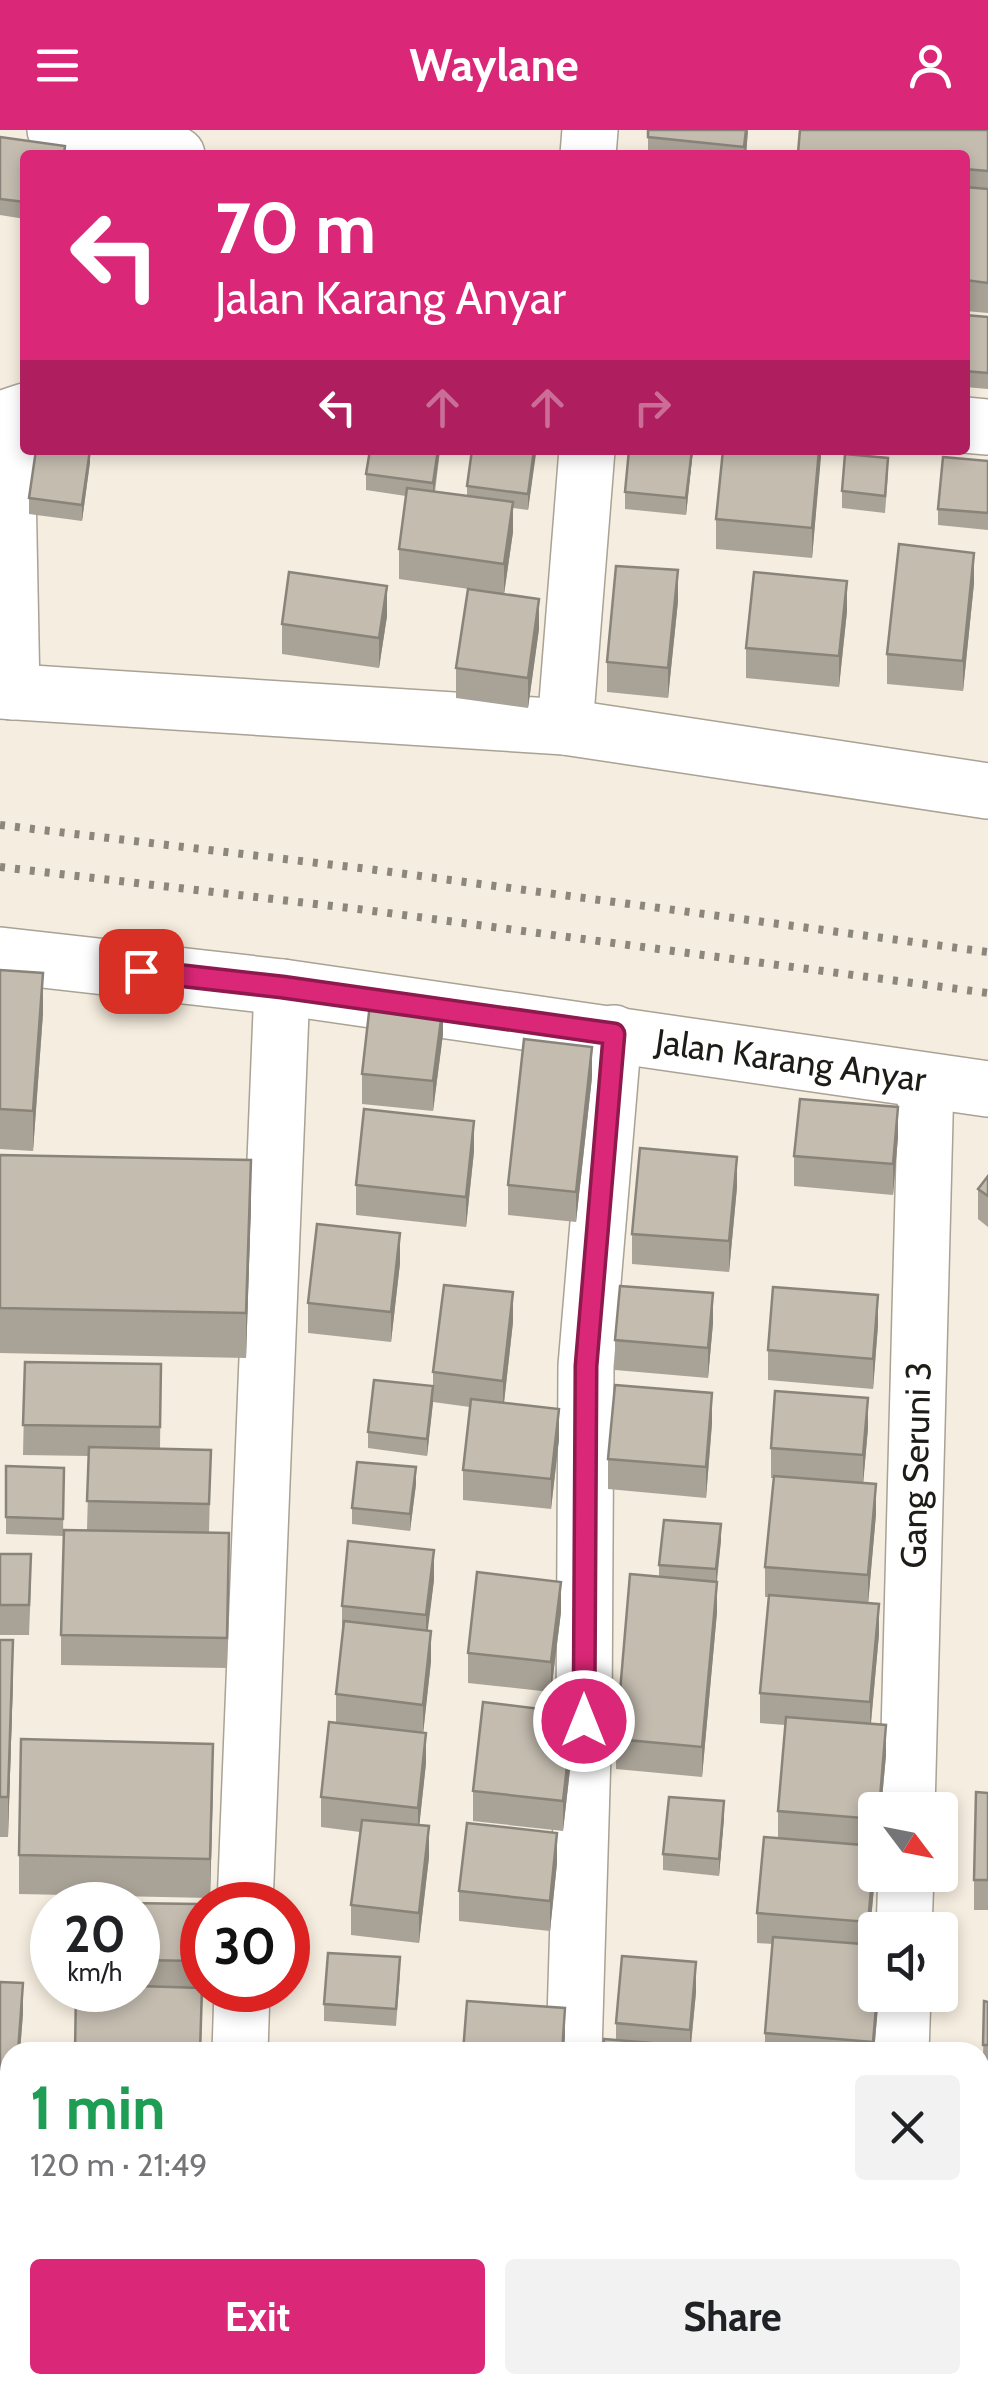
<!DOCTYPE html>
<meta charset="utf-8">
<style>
:root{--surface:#fff;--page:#f2f2f2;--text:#202124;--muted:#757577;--accent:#db2777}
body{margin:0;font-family:Cabin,sans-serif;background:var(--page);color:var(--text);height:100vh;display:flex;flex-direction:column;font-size:38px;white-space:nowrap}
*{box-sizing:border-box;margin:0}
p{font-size:32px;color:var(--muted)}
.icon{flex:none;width:55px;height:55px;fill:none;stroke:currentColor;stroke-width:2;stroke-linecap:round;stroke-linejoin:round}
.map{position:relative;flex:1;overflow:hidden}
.panel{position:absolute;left:0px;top:1912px;width:990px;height:352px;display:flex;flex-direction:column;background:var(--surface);border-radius:30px 30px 0 0;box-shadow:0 5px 15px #0003}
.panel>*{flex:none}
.banner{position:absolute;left:20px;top:20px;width:950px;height:305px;border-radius:10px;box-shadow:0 5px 15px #0003;background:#db2777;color:#fff;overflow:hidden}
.needle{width:65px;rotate:122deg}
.buttons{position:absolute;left:858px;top:1662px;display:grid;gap:20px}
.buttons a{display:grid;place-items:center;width:100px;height:100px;border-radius:10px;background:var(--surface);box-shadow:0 5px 15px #0003;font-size:50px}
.speed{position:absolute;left:30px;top:1752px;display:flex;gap:20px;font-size:50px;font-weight:700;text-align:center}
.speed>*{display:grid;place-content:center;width:130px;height:130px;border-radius:50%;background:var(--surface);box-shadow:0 5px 15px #0003;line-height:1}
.speed small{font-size:25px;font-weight:400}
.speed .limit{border:15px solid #d22;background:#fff;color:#111}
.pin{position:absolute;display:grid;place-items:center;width:85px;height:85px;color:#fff;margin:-42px;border-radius:20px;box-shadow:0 5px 15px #0006}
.me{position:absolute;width:110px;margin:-55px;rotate:0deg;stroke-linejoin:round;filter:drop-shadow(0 0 8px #0008)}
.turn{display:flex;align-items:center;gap:35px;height:210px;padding:0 30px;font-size:45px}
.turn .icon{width:130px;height:130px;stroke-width:2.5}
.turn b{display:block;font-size:70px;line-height:85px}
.lanes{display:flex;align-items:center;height:95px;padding:0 30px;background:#0003;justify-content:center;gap:50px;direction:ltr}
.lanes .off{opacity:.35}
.round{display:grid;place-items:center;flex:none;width:105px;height:105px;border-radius:10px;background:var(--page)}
.overview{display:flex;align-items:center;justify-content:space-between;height:170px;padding:0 30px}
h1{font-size:60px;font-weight:700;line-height:75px;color:#1e9e55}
.action{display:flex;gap:20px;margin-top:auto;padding:20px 30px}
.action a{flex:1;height:115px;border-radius:10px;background:var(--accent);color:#fff;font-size:40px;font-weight:700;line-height:115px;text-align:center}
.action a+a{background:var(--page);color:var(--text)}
header{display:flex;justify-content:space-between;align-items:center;height:130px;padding:0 30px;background:var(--accent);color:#fff;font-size:45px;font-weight:700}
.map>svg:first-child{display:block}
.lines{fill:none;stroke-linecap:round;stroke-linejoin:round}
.street-casing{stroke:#a9a295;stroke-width:58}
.street{stroke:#fff;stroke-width:55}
.rail{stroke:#8c877d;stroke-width:8;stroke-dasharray:5 10;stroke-linecap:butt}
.wall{fill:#a9a296}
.shaded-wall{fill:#89847a}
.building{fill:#c4bcaf;stroke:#89847a;stroke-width:2.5}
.route-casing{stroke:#8e194d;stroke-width:25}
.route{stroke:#db2777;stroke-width:18}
.labels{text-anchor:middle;stroke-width:10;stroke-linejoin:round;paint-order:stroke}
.street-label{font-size:35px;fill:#1e1c17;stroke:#f5eddf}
</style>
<header><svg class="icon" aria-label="menu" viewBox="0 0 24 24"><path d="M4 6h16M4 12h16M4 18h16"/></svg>Waylane<svg class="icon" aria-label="person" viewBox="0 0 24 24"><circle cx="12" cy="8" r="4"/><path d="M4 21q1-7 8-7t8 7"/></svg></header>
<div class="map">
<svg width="988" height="2263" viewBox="0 0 988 2263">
<rect width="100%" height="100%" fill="#f5eddf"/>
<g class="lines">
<defs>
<g id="street">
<path d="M55,0C79,23 144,21 177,25"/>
<path d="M588,25L590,0"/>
<path d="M965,295L988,297"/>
<path d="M0,561L565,597L988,661"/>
<path d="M12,562L7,304L10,286L25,281"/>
<path d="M565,597L587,320"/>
<path id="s1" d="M0,825L282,857L988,959"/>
<path id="s2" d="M907,1680L926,951"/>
<path d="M245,1775L282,857"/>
<path d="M904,1800L906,1745"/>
<path d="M240,1922L242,1860"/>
<path d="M574,1922L584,1591L586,1236L614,903"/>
<path d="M901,1922L903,1865"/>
<path d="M234,2263V2255"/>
<path d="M565,2263V2255"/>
<path d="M892,2263L893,2255"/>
</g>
</defs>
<use href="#street" class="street-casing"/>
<use href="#street" class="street"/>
<g class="rail">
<path d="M0,695L368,739L988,822"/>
<path d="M0,737L358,779L988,863"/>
</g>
</g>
<g class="wall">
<path d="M648,0H748L746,25H648Z"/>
<path d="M800,0H988V183L965,181V25H798Z"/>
<path d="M0,7L65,25H25V89L0,85Z"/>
<path d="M965,185L988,187V259L965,257Z"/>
<path d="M370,320H440L435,362L467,366V356L536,320L528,380L513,378V402L504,464L399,449V419L406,366L366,360V344Z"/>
<path d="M693,320L686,385L625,379V362Z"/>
<path d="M821,320L812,428L716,419V389Z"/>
<path d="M988,331V400L938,395V379Z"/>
<path d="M90,332L82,391L29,384V368Z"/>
<path d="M888,345L885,383L842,378V361Z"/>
<path d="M974,453L963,561L887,554V524Z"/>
<path d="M678,471L668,568L607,562V532Z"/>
<path d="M847,481L839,557L746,548V518Z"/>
<path d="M387,486L379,538L282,524V494Z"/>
<path d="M539,499L528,578L456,568V538Z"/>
<path d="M0,840L43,883L33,1021L0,1019Z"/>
<path d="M443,904L433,981L362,974V944Z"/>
<path d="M592,947L576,1092L508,1085V1055Z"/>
<path d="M898,1007L893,1065L794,1056V1026Z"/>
<path d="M474,1021L466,1097L356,1085V1055Z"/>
<path d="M0,1025L251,1075L246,1228L0,1223Z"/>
<path d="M988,1046V1097L978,1089V1059Z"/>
<path d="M737,1057L729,1142L632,1134V1104Z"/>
<path d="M400,1133L391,1212L308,1203V1173Z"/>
<path d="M513,1192L504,1273L559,1309L551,1379L463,1370V1340L470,1277L433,1272L427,1326L368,1318V1302L433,1256V1242Z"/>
<path d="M713,1193L708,1248L615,1240V1210Z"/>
<path d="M878,1195L873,1259L768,1250V1220Z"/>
<path d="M25,1232L161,1234L160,1319L211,1320L209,1402L229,1403L227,1538L61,1535V1505L87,1400L89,1326L23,1325Z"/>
<path d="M712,1293L706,1368L608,1359V1329Z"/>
<path d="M868,1298L863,1353L876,1384L868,1473L879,1504L871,1594L886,1625L881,1680H875V1746L869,1814L875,1865H879L874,1922H765V1903L772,1814L757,1813V1783L778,1708V1681L785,1595L760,1593V1563L769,1467H765V1437L774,1348H771V1318Z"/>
<path d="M6,1336L64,1338L63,1406L6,1404Z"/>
<path d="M416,1354L410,1401L352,1394V1378Z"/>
<path d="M721,1410L717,1452V1482L702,1647L616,1639V1609L659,1447V1435Z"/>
<path d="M0,1424L31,1455L29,1505H0Z"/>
<path d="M434,1450L427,1500L431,1531L423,1602L426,1633L419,1696L429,1727L419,1813L351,1805V1775L360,1702L321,1697V1667L336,1592V1564L342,1506V1476Z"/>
<path d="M561,1482L551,1562L468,1553V1523Z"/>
<path d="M0,1510L13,1550L8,1707H0Z"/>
<path d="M573,1613L563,1701L473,1691V1661Z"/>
<path d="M213,1653L210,1768L19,1764V1725Z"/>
<path d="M988,1663V1780H974V1750Z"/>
<path d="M724,1688L719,1746L663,1740V1724Z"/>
<path d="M557,1733L550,1801L459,1791V1761Z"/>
<path d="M198,1774L197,1857L202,1858L201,1922H75L138,1860V1775Z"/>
<path d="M52,1782V1858H51Z"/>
<path d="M400,1844L396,1896L324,1891V1874Z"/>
<path d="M0,1852L23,1883L20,1922H10V2027H0Z"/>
<path d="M696,1862L691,1916L616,1910V1893Z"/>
<path d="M984,1871L988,1872V1931H983Z"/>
<rect x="980" y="2061" width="8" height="153"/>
<rect x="0" y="2122" width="10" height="87"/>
<path d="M486,2255H549L548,2263L486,2260Z"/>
</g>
<g class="shaded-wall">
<path d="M746,0H748L746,25H744Z"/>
<path d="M90,320V332L82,391V375Z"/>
<path d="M438,320H440L433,369V353Z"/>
<path d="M534,320H536V324L528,380V364Z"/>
<path d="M692,320H693L686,385V368Z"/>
<path d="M819,320H821V327L812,428V398Z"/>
<path d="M513,372V402L504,464V434Z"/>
<path d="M974,423V453L963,561V531Z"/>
<path d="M678,440V471L668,568V538Z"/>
<path d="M847,451V481L839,557V526Z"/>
<path d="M387,456V486L379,538V508Z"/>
<path d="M539,469V499L528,578V548Z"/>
<path d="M43,843V883L33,1021V981Z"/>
<path d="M443,874V904L433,981V951Z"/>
<path d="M592,917V947L576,1092V1062Z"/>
<path d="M898,977V1007L893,1065V1034Z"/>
<path d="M474,991V1021L466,1097V1067Z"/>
<path d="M737,1027V1057L729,1142V1111Z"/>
<path d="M251,1030V1075L246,1228V1183Z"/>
<path d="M400,1103V1133L391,1212V1182Z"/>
<path d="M513,1162V1192L503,1281V1251Z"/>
<path d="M713,1163V1193L708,1248V1218Z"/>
<path d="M878,1165V1195L873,1259V1229Z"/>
<path d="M433,1256V1272L427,1326V1309Z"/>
<path d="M712,1263V1293L706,1368V1337Z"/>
<path d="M868,1268V1298L863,1355V1325Z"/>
<path d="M559,1279V1309L551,1379V1349Z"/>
<path d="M416,1337V1354L410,1401V1384Z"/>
<path d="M876,1354V1384L868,1475V1445Z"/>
<path d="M721,1394V1410L716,1456V1439Z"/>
<path d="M434,1420V1450L426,1515V1485Z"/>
<path d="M561,1452V1482L551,1562V1532Z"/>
<path d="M717,1452V1482L702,1647V1617Z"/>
<path d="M879,1474V1504L870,1602V1572Z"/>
<path d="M431,1501V1531L423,1605V1575Z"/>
<path d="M13,1510V1550L8,1707V1667Z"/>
<path d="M573,1583V1613L563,1701V1671Z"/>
<path d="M886,1595V1625L881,1680H879Z"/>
<path d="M426,1603V1633L418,1708V1678Z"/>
<path d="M213,1614V1653L210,1768V1729Z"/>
<path d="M724,1671V1688L719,1746V1729Z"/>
<path d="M429,1696V1727L419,1813V1783Z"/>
<path d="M557,1703V1733L550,1801V1771Z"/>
<path d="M875,1719V1746L868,1822V1792Z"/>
<path d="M696,1832V1862L690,1922V1900Z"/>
<path d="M23,1853V1883L20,1922H18Z"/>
<path d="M877,1865H879L874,1922H873Z"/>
<path d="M565,1878V1908L564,1922H562Z"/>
</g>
<g class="building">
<path d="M648,0H746L744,17L648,7Z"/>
<path d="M800,0H988V41L965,39V25H822L798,23Z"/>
<path d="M0,7L65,16L64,25H25V72L0,69Z"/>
<path d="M965,57L988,59V153L965,150Z"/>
<path d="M965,185L988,187V243L965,241Z"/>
<path d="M36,320H90L82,375L29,368Z"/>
<path d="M370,320H438L433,353L366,344Z"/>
<path d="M472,320H534L528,364L467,356Z"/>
<path d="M629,320H692L686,368L625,362Z"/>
<path d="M723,320H819L812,398L716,389Z"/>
<path d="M845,324L888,328L885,366L842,361Z"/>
<path d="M943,327L988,331V383L938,379Z"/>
<path d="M407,358L513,372L504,434L399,419Z"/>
<path d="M899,414L974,423L963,531L887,524Z"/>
<path d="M616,436L678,440L668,538L607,532Z"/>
<path d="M289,442L387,456L379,508L282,494Z"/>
<path d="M754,442L847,451L839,526L746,518Z"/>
<path d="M468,459L539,469L528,548L456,538Z"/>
<path d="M0,840L43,843L33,981L0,979Z"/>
<path d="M371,865L443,874L433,951L362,944Z"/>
<path d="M524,909L592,917L576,1062L508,1055Z"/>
<path d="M800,969L898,977L893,1034L794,1026Z"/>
<path d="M364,979L474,991L466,1067L356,1055Z"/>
<path d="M640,1018L737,1027L729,1111L632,1104Z"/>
<path d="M0,1025L251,1030L246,1183L0,1178Z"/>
<path d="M988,1046V1066L978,1059Z"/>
<path d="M317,1094L400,1103L391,1182L308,1173Z"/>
<path d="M444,1155L513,1162L503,1251L433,1242Z"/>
<path d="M620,1156L713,1163L708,1218L615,1210Z"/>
<path d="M773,1157L878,1165L873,1229L768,1220Z"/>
<path d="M25,1232L161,1234L160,1297L23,1295Z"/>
<path d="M374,1250L433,1256L427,1309L368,1302Z"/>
<path d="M615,1255L712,1263L706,1337L608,1329Z"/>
<path d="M775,1261L868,1268L863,1325L771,1318Z"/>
<path d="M471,1269L559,1279L551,1349L463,1340Z"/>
<path d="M89,1317L211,1320L209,1374L87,1371Z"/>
<path d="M357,1332L416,1337L410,1384L352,1378Z"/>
<path d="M6,1336L64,1338L63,1389L6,1387Z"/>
<path d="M774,1346L876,1354L868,1445L765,1437Z"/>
<path d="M664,1390L721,1394L716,1439L659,1435Z"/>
<path d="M64,1400L229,1403L227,1508L61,1505Z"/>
<path d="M348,1411L434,1420L426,1485L342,1476Z"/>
<path d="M0,1424H31L29,1475H0Z"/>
<path d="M477,1442L561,1452L551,1532L468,1523Z"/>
<path d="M630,1444L717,1452L702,1617L616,1609Z"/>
<path d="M769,1465L879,1474L870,1572L760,1563Z"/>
<path d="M344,1491L431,1501L423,1575L336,1564Z"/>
<path d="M0,1510H13L8,1667H0Z"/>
<path d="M483,1572L573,1583L563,1671L473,1661Z"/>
<path d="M786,1587L886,1595L879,1680H875V1689L778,1681Z"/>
<path d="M329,1592L426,1603L418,1678L321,1667Z"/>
<path d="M21,1609L213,1614L210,1729L19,1725Z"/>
<path d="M976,1662L988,1663V1750H974Z"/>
<path d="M669,1667L724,1671L719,1729L663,1724Z"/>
<path d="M362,1690L429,1696L419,1783L351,1775Z"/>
<path d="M467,1693L557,1703L550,1771L459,1761Z"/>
<path d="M764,1707L875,1716L868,1792L757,1783Z"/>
<path d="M53,1772L198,1774L197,1831L138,1830V1775H53Z"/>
<path d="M773,1807L875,1815V1865H877L873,1912L765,1903Z"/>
<path d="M328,1823L400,1827L396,1879L324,1874Z"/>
<path d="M622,1826L696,1832L690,1900L616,1893Z"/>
<path d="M0,1852L23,1853L18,1922H10V1997H0Z"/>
<path d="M138,1856L202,1858L200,1922H75L76,1860H138Z"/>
<path d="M467,1871L565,1878L562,1922H463Z"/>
<path d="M984,1871L988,1872V1915H983Z"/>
<path d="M604,1909L710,1918V1922H603Z"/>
<path d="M980,2061H988V2184L980,2183Z"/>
<rect x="0" y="2122" width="10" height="70"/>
</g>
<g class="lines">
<defs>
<path id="route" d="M141,841L282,857L614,904L586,1236L584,1591"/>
</defs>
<use href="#route" class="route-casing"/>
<use href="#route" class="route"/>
</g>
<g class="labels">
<g class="street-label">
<text dy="12" stroke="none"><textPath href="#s1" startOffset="798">Jalan Karang Anyar</textPath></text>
<text dy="12" stroke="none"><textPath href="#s2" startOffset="345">Gang Seruni 3</textPath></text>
</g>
</g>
</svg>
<div class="buttons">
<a><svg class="needle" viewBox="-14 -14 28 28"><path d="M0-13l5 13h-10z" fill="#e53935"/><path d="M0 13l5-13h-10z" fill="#757577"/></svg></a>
<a><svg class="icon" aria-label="sound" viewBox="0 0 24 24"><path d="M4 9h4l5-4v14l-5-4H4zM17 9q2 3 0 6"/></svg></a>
</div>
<div class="speed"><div>20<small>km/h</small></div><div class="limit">30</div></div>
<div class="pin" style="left:141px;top:841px;background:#d93025"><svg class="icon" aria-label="arrive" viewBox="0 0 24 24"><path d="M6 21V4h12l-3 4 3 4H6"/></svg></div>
<svg class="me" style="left:584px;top:1591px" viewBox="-20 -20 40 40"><circle r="17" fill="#db2777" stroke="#fff" stroke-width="3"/><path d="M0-11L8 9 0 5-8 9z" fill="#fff"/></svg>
<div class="banner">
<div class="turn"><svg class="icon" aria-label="left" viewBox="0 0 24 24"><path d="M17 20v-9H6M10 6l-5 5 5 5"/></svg><div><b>70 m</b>Jalan Karang Anyar</div></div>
<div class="lanes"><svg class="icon" aria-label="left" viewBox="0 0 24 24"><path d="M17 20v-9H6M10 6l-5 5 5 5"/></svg><svg class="icon off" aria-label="ahead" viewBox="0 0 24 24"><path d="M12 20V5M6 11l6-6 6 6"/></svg><svg class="icon off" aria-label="ahead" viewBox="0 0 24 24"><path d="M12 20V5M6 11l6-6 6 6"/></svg><svg class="icon off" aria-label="right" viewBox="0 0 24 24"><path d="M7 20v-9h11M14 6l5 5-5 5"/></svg></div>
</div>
<section class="panel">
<div class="overview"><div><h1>1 min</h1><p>120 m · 21:49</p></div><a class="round"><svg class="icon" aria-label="close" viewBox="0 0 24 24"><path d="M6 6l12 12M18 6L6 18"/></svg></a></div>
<div class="action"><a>Exit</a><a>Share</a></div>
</section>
</div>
